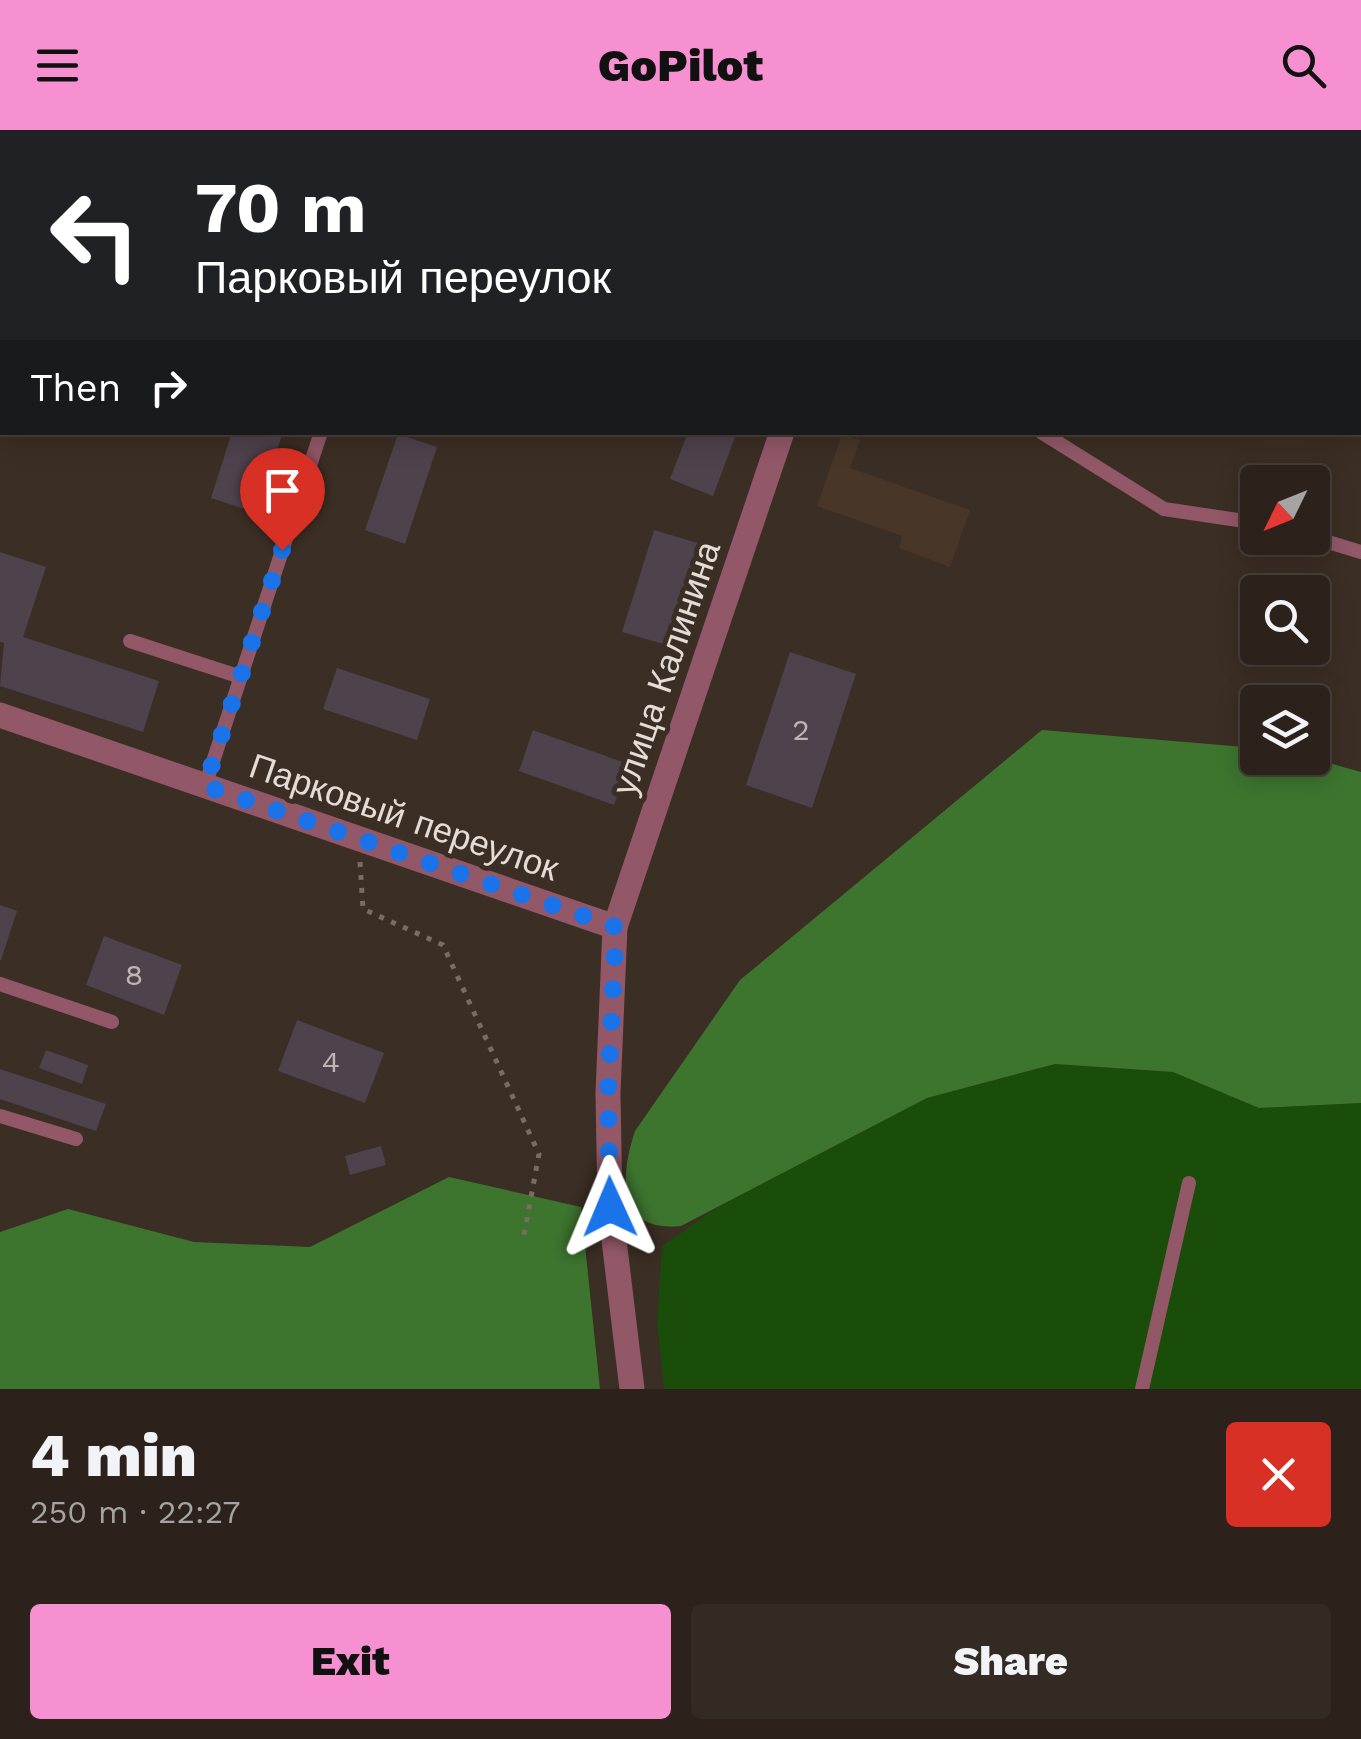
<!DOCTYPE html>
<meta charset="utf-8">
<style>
:root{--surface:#2c221b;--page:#342a24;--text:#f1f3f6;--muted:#a6a4a3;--line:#483f3a;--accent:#f690d0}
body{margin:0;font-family:"Work Sans",sans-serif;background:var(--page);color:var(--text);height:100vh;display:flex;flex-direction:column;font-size:38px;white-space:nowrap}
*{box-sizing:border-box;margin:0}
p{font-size:32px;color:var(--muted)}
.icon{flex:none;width:55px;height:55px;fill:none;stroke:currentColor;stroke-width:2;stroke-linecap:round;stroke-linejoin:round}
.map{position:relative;height:1259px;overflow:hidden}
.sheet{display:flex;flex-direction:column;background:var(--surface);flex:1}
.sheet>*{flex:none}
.hud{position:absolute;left:0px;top:0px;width:1362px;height:305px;box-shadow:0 5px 25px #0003,0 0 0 2px var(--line);background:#202124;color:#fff;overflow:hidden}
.needle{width:65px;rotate:227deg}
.controls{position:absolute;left:1240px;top:335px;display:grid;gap:20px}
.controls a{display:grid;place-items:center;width:90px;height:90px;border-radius:10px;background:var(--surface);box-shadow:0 5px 25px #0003,0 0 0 2px var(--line);font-size:50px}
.pin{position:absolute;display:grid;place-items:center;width:85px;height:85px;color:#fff;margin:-102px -42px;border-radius:50% 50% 50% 0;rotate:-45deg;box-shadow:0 0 10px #0007}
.pin .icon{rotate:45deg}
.me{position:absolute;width:110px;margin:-55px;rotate:359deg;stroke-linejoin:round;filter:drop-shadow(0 0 8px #0008)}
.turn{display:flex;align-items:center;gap:35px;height:210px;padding:0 30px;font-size:45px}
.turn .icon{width:130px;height:130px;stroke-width:2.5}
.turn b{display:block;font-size:70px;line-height:85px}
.then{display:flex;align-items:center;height:95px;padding:0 30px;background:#0003;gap:20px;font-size:38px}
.round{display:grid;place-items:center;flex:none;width:105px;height:105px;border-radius:10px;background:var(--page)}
.summary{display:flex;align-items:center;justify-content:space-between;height:170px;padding:0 30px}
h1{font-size:60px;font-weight:800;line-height:75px}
.button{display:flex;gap:20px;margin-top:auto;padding:20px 30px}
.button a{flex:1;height:115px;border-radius:10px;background:var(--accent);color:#111;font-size:40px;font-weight:800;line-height:115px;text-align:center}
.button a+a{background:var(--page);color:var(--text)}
header{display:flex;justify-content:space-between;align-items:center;height:130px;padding:0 30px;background:var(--accent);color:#111;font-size:45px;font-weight:800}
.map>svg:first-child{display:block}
.built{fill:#483628}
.green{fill:#1a4d0a}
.forest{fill:#3d752f}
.building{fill:#4e424d}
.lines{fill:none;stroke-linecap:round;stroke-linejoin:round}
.path{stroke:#786c63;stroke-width:5;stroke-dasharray:5 8;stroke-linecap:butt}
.service{stroke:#925868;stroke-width:14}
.minor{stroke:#925868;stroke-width:25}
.route{stroke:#1a73e8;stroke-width:18;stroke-dasharray:0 32.4}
.labels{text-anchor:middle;stroke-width:10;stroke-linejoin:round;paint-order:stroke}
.number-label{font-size:30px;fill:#bfb6b4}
.street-label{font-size:35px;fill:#e5dcd6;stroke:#3b2e24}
</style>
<header><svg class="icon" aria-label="menu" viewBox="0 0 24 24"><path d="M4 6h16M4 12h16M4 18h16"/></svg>GoPilot<svg class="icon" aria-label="search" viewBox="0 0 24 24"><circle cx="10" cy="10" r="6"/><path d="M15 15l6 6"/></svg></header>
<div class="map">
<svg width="1361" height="1259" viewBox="0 0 1361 1259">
<rect width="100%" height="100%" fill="#3b2e24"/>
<path class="built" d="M842,304L860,310L850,338L970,380L950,437L899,418L902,406L817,376Z"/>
<path class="green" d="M1055,934L1173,942L1259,978L1361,973V1259H664L657,1192L662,1116L718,1077L927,968Z"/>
<g class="forest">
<path d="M1042,600L1257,618L1258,628H1311L1361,642V973L1259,978L1173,942L1055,934L927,968L681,1096C616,1103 620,1046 635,1001L740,850Z"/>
<path d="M449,1047L581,1077L600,1259H0V1102L68,1079L194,1112L310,1117Z"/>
</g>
<g class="building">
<path d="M232,302H283L257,383L211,368Z"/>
<path d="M688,302H737L713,366L670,349Z"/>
<path d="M398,304L437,317L405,414L365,400Z"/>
<path d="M654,400L701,414L670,516L622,502Z"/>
<path d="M0,422L46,437L23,507L159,551L143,602L0,556L4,513L0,512Z"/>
<path d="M790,522L856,544L812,678L746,655Z"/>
<path d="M337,538L430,569L417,610L323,579Z"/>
<path d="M533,600L628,634L614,675L519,641Z"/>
<path d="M0,775L17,781L1,830H0Z"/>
<path d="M104,806L182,835L164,885L86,855Z"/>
<path d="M297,890L384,923L365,973L278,941Z"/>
<path d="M46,920L88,935L82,954L39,938Z"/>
<path d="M0,939L106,974L96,1001L0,969Z"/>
<path d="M381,1016L386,1035L350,1045L345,1026Z"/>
</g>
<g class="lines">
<path class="path" d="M360,732L363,779L443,815L539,1024L524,1105"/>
<g class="service">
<path d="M80,2V0"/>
<path d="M420,2V0"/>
<path d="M0,148L2,149"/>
<path d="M1041,302L1164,379L1258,393"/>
<path d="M1312,407L1361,422"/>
<path d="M130,511L241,547"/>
<path d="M205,656L321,302"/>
<path d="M0,854L112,892"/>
<path d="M0,986L76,1009"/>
<path d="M1142,1259L1189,1053"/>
</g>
<g class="minor">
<path d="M885,2L886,0"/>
<path d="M1360,184L1361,185"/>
<path d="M0,585L615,797"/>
<path d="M632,1259L610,1077L608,963L615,797L782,302"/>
</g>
</g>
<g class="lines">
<path class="route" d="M282,420L205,656L616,797L608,963L610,1077"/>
</g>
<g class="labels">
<g class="number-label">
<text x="801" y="610">2</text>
<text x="134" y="855">8</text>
<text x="331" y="942">4</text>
</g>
<g class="street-label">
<text transform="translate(666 538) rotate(-71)" y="12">улица Калинина</text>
<text transform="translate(404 687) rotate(19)" y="12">Парковый переулок</text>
</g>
</g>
</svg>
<div class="controls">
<a><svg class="needle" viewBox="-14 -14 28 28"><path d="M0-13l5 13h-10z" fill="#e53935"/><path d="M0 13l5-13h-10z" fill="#a6a4a3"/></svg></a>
<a><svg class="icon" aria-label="search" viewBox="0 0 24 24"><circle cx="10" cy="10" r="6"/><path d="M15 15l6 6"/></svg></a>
<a><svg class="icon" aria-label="layers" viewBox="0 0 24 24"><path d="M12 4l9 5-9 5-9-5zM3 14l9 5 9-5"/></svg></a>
</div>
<div class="pin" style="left:282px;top:420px;background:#d93025"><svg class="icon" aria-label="arrive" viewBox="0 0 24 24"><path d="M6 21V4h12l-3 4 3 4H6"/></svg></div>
<svg class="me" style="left:610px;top:1077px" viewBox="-20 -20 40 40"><path d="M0-17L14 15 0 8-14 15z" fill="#1a73e8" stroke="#fff" stroke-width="4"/></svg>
<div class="hud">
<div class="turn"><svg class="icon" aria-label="left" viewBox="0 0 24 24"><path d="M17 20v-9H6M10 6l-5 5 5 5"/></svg><div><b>70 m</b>Парковый переулок</div></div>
<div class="then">Then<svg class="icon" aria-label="right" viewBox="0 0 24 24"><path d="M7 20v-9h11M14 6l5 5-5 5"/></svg></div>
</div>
</div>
<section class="sheet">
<div class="summary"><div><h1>4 min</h1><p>250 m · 22:27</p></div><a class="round" style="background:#d93025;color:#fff"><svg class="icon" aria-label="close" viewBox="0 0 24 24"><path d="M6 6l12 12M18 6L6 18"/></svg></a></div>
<div class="button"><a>Exit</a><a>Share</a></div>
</section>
